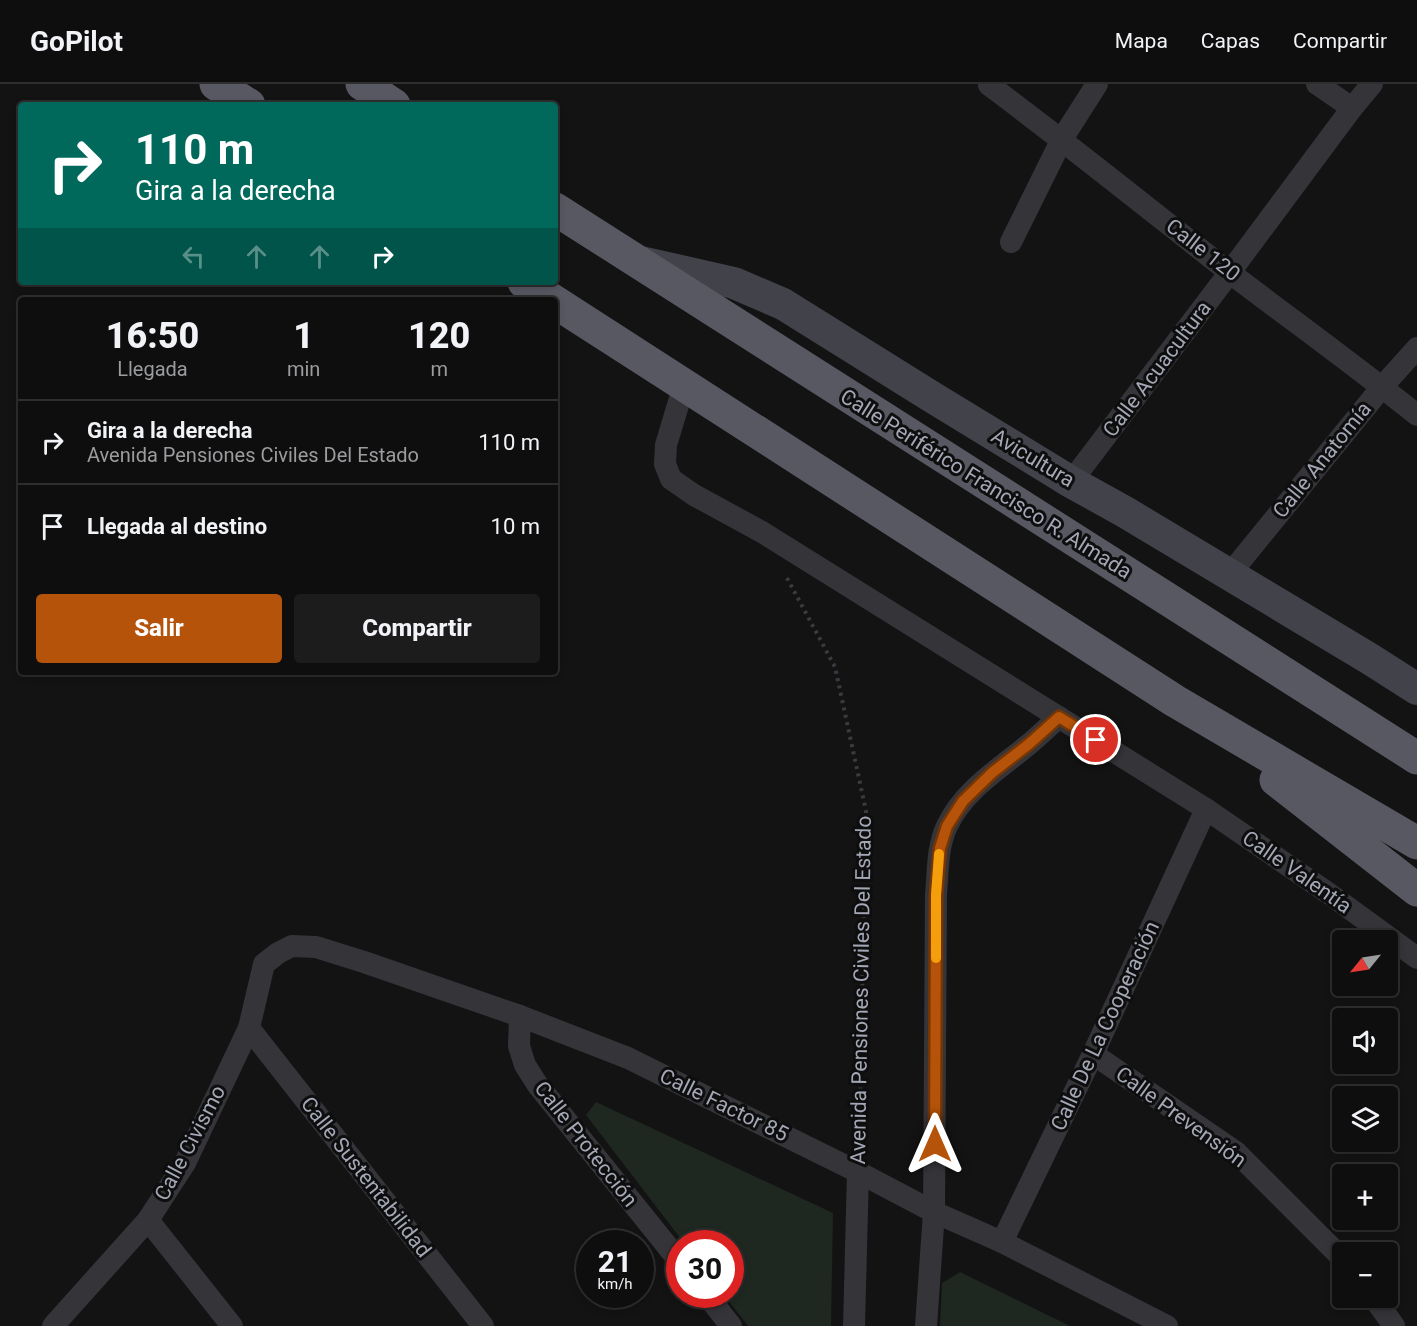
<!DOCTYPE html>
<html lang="es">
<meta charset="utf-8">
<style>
:root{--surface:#0e0e0f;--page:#1c1c1d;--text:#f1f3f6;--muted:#9b9c9e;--line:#2e2e2f;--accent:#b45309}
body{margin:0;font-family:Roboto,sans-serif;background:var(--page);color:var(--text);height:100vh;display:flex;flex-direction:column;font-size:22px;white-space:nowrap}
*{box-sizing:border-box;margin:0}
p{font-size:20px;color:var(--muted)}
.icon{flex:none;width:33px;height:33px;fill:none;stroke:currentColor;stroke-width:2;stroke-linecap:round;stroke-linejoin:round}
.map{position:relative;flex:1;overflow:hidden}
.details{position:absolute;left:18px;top:213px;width:540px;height:378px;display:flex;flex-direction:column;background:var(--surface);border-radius:6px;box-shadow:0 3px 9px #0003,0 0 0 2px var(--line)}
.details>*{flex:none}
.guide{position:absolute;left:18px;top:18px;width:540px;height:183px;border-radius:6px;box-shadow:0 3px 9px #0003,0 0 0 2px var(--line);background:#00695c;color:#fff;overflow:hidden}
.needle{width:39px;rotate:240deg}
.fabs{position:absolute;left:1332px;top:846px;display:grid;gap:12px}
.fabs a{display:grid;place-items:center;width:66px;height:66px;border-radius:6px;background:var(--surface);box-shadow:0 3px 9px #0003,0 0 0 2px var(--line);font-size:30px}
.speed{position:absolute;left:576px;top:1146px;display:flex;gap:12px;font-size:30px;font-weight:700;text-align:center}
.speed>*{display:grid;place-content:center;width:78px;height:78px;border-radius:50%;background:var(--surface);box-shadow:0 3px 9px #0003,0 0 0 2px var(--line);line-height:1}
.speed small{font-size:15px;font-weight:400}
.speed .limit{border:9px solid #d22;background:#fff;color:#111}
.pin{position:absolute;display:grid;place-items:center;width:51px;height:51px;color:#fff;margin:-26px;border:3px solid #fff;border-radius:50%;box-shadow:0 2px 6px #0007}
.me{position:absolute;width:66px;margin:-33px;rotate:0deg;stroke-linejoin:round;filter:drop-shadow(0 0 4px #0008)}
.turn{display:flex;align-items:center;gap:21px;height:126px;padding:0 18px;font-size:27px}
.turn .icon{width:78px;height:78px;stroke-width:2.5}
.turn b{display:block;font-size:42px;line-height:51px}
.lanes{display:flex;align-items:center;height:57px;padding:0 18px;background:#0003;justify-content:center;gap:30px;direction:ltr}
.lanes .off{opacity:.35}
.eta{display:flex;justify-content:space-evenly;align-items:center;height:102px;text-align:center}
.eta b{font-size:36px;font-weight:800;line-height:42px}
.action{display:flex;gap:12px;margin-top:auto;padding:12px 18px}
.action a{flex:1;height:69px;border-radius:6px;background:var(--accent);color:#fff;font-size:24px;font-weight:800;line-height:69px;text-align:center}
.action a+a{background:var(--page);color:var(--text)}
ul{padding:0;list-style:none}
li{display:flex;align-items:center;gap:18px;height:84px;padding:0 18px;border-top:2px solid var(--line)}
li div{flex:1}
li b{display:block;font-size:22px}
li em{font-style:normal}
header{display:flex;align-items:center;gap:36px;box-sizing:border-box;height:84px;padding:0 30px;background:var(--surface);border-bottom:2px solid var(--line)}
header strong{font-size:28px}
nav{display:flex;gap:33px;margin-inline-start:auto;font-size:21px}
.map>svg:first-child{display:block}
.green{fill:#1f2721}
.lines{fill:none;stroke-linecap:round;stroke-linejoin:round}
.path{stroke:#3a3b40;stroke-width:4;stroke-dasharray:3 4.5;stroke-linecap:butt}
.minor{stroke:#343439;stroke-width:22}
.secondary{stroke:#41424a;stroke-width:32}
.trunk{stroke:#575862;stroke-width:33}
.route-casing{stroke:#753606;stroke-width:15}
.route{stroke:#b45309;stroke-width:10}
.slow{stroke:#f59e0b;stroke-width:10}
.labels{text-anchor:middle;stroke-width:6;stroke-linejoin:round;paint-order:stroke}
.street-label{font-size:21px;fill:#a4a7b5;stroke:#0e0e0f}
</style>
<header>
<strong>GoPilot</strong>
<nav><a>Mapa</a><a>Capas</a><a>Compartir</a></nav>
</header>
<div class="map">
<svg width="1417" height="1242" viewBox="0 0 1417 1242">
<rect width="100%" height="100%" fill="#131314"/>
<g class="green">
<path d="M596,1018L833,1129L831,1242H748L724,1211L730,1210V1160L684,1159L586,1031Z"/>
<path d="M960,1188L1070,1242H940L942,1199Z"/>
</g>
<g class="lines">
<path class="path" d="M787,494L835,583L866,727L859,1062"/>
<g class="minor">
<path d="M1317,0L1352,24"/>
<path d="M989,1C1071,62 1149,125 1229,188C1292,236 1356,282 1417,331"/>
<path d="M1011,158L1062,55L1097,0"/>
<path d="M684,301L666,361L665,380L671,395L694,411L762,448L1206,725L1331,811L1417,874"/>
<path d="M1071,398L1230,188L1352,24L1372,0"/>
<path d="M1229,491L1382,303L1417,264"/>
<path d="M520,932L519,962L525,981L537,1000L680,1178"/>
<path d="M249,944L483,1242"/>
<path d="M1093,970L1236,1068L1342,1174"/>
<path d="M148,1136L232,1242"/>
<path d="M1002,1158L1093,970L1206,725"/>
<path d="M706,1210L731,1242"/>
<path d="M1374,1214L1394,1242"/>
<path d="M53,1242L148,1136L185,1079L249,944L264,880L278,869L292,862L316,863L364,878L520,932L628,974L858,1088L934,1128L1002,1158L1167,1242"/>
<path d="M854,1242L858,1088"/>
<path d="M926,1242L934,1128L936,811C938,788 937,763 947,742C963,707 999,685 1028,661C1039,652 1049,642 1059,633"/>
</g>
<path class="secondary" d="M641,178L734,199L783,220L932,313L1071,398L1125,428L1370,575L1417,605"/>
<g class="trunk">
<path d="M216,0L249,21"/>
<path d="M362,0L394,21"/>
<path d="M555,125L1417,674"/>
<path d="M524,198L552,216"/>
<path d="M555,218L1175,617L1417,759"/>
<path d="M1276,696L1417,806"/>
</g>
</g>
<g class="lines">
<defs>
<path id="route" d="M935,1060L936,811L940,764L947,742L963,717L993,688L1029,660L1059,633L1096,656"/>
</defs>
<use href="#route" class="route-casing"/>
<use href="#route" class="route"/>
<path class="slow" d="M936,874V811L939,770"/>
</g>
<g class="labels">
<g class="street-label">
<text transform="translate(1203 166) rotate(38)" y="7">Calle 120</text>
<text transform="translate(1157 285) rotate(-53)" y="7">Calle Acuacultura</text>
<text transform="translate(1033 374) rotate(31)" y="7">Avicultura</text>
<text transform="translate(1322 376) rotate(-51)" y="7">Calle Anatomía</text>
<text transform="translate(986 400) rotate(32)" y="7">Calle Periférico Francisco R. Almada</text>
<text transform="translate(1297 788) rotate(35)" y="7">Calle Valentía</text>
<text transform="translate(861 906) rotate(-89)" y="7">Avenida Pensiones Civiles Del Estado</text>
<text transform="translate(1105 942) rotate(-65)" y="7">Calle De La Cooperación</text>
<text transform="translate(724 1021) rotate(26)" y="7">Calle Factor 85</text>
<text transform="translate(1181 1033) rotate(36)" y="7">Calle Prevensión</text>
<text transform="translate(190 1059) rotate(-62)" y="7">Calle Civismo</text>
<text transform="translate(586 1060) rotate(52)" y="7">Calle Protección</text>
<text transform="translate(366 1093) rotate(52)" y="7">Calle Sustentabilidad</text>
</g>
</g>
</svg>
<div class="fabs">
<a><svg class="needle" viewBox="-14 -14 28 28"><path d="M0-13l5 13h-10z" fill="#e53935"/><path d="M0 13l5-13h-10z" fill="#9b9c9e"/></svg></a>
<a><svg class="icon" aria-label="sound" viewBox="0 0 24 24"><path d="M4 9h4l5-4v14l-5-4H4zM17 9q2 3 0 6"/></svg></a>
<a><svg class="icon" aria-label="layers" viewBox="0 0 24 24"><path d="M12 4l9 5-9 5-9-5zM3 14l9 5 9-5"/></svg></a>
<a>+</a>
<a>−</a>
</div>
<div class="speed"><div>21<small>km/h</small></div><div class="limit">30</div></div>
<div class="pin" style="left:1096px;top:656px;background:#d93025"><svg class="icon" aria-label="arrive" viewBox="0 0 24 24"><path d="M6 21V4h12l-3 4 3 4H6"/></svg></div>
<svg class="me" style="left:935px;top:1060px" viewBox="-20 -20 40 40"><path d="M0-17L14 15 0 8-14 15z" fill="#b45309" stroke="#fff" stroke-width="4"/></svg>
<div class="guide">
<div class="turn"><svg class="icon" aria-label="right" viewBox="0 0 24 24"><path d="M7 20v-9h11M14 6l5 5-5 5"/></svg><div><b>110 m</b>Gira a la derecha</div></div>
<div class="lanes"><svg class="icon off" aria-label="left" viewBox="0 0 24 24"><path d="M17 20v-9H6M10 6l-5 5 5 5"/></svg><svg class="icon off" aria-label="ahead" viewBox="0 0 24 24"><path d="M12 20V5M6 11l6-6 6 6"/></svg><svg class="icon off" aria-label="ahead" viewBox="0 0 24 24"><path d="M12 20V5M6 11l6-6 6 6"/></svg><svg class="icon" aria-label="right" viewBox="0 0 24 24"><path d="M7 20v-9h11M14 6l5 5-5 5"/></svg></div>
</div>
<section class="details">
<div class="eta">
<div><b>16:50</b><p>Llegada</p></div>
<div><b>1</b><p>min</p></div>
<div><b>120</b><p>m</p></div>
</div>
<ul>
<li><svg class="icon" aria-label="right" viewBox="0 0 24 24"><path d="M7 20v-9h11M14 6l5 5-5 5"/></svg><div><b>Gira a la derecha</b><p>Avenida Pensiones Civiles Del Estado</p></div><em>110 m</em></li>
<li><svg class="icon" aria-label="arrive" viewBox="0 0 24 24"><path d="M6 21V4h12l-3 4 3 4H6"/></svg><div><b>Llegada al destino</b></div><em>10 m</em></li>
</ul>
<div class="action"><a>Salir</a><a>Compartir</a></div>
</section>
</div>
